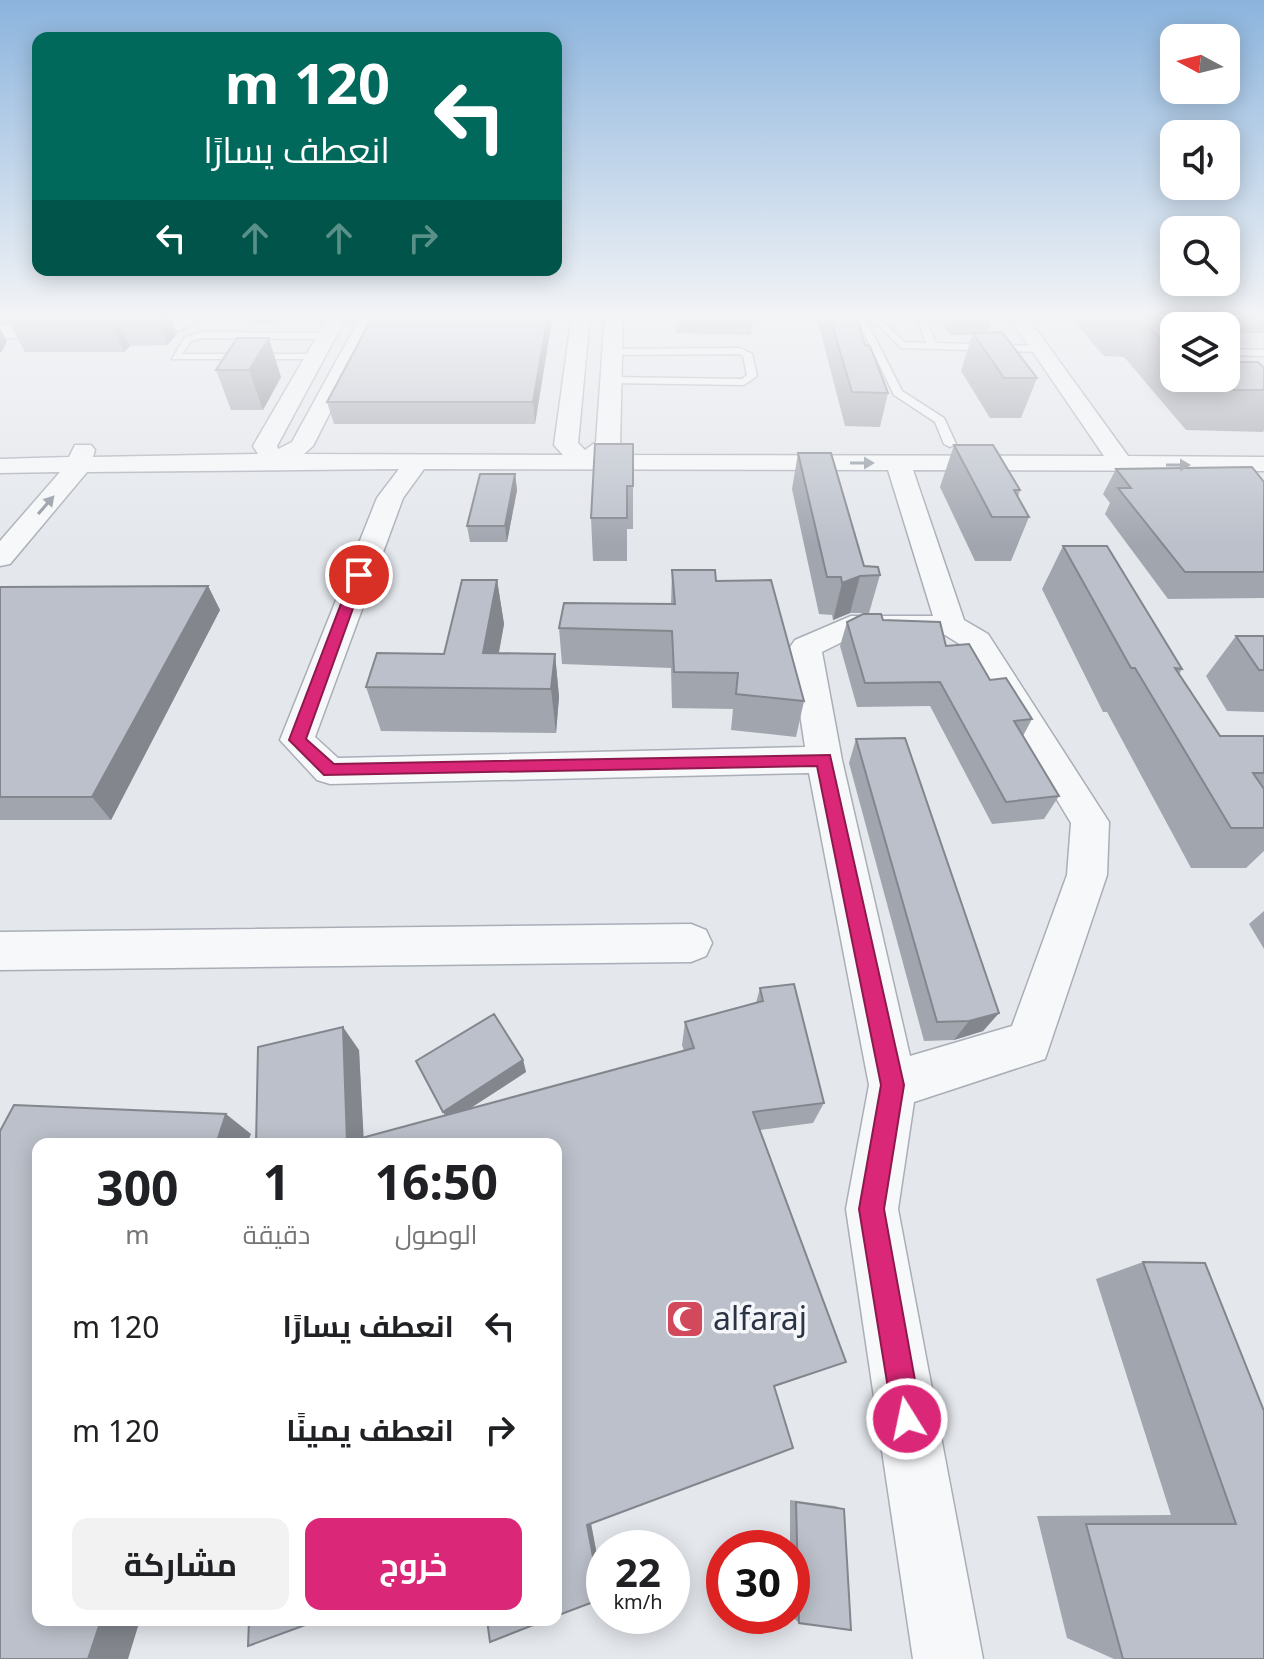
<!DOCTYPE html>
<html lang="ar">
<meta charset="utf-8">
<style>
:root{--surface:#fff;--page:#f2f2f2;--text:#202124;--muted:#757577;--accent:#db2777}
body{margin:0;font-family:"Noto Sans",Cairo,sans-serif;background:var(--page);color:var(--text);direction:rtl;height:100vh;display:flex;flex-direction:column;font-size:30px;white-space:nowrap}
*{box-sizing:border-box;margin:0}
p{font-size:26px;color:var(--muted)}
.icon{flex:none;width:44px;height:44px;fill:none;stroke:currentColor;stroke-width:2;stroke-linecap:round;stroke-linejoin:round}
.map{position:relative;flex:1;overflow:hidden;direction:ltr}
.details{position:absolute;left:32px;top:1138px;width:530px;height:488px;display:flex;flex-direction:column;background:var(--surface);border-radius:16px;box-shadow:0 4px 20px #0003;direction:rtl}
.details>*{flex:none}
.hud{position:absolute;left:32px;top:32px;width:530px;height:244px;border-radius:16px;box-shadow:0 4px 20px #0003;direction:rtl;background:#00695c;color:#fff;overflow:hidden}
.needle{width:52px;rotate:277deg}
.tools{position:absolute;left:1160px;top:24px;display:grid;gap:16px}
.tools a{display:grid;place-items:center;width:80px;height:80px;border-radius:16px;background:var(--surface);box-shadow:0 4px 20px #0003;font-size:40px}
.speed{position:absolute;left:586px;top:1530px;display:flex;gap:16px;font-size:40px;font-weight:700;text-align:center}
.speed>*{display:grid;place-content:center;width:104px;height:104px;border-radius:50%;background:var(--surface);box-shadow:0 4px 20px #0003;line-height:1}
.speed small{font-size:20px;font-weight:400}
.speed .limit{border:12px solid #d22;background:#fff;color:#111}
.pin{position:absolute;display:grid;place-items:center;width:68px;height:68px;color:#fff;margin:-34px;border:4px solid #fff;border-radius:50%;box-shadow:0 2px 8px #0007}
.me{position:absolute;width:88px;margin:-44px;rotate:350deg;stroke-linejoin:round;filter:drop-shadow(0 0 6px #0008)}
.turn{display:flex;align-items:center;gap:28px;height:168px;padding:0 40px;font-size:36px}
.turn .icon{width:104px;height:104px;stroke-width:2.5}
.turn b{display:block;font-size:56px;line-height:68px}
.lanes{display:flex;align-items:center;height:76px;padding:0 40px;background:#0003;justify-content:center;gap:40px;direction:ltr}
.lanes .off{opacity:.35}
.eta{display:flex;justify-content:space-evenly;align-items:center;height:136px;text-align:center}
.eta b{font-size:48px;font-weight:700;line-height:56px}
.action{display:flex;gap:16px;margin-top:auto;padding:16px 40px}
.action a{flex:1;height:92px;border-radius:16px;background:var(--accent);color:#fff;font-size:32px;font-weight:700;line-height:92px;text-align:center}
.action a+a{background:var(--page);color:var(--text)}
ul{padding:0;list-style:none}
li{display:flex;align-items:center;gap:24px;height:104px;padding:0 40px}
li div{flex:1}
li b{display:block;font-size:30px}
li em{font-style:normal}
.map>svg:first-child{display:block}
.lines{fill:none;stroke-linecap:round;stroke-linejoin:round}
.service-casing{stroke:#a9aeb7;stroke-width:3}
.minor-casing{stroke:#a9aeb7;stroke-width:3}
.service{fill:#f7f8fa;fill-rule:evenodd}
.minor{fill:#f7f8fa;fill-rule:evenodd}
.wall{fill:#a1a5ae}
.shaded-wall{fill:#83868d}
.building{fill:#bbc0ca;stroke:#83868d;stroke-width:2}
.oneway{fill:#9196a0}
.route{fill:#db2777;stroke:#8e194d;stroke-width:2}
.labels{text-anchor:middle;stroke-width:7;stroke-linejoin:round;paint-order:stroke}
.near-poi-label{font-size:32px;fill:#2b3445;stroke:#f4f6f9;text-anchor:start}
</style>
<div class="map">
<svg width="1264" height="1659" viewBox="0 0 1264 1659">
<rect width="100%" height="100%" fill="#e4e7ec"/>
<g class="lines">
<defs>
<g id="service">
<path d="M855,314C878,312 889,326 904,342L926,343L916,314H924L936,343L1042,346L1047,349L1042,352L901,348L879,325L866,320L902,391L944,418L956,444L950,447L944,444L935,422L894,395Z"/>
<path d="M203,332L328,333L333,336L328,339L203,338L191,341L182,354H319L321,356L316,359H172L185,337Z"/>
<path d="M740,348L752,354L757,376L744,385L612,383L607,380L612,377L742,379L747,375L743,356L739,354L612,355L607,352L612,349Z"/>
<path d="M1226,349L1264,350V356L1226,355Z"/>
</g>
<g id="minor">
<path d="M330,314H348L277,446L278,449L292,442L362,314H380L313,446L304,454L563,455L554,445L572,314H590L578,443L585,450L596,442L605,314H623L620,445L609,455L1104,456L1007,314H1025L1128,456L1264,457V471L913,470L964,620L988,634L1109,822L1107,875L1045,1059L914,1102L898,1209L983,1659H913L846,1209L869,1085L809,773L330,784L317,780L280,740L377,498L399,469L87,472L10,564L0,566V541L60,472L0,473V459L69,457L75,445H91L95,450L93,457L258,454L253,446ZM424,469L888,470L933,616H851L795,640L790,647L805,747L338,758L315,737L403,498ZM856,635H945L966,648L1071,823L1067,875L1012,1026L910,1056L842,760L822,652Z"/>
<path d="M185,315L192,317L194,321L192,325C173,333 130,348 113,332L123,326L157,325Z"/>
<path d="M0,326H65L75,332L65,338H0Z"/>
<path d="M691,924L706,930L712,943L706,956L691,962L0,970V932Z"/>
</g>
</defs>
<use href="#service" class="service-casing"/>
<use href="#minor" class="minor-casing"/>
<use href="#service" class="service"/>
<use href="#minor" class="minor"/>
</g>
<g class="wall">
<path d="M0,314H180L170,317L177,334L167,345L130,346L124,352H25L9,323L0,324Z"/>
<path d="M251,314H284L277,323H254Z"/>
<path d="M553,314L535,424H334L327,402Z"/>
<path d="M677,314H754L751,335L676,333Z"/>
<path d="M816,314H855L865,345L888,393L880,427L845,426Z"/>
<path d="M938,314H994L988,332L1037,378L1021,418H990L961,371L972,335H950Z"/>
<path d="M1067,314H1168L1174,326V378H1226L1264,368V430L1263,432L1186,430L1124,357L1104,356Z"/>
<path d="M1185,314H1264V333H1226V326H1199Z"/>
<path d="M237,338L281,377L263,410H231L216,370Z"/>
<path d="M633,444V529H627V561H593L591,518Z"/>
<path d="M954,445L1020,490L1018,497L1029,517L1011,561H975L940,487Z"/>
<path d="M798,453L864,566L880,575L869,613H850L833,620L832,615L819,614L792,489Z"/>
<path d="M1116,469L1264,482V598L1168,599L1105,514L1110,503L1103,494Z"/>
<path d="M515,474L517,490L507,542H470L467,526Z"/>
<path d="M1063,546L1182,669L1179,674L1220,736H1264V851L1246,868H1191L1107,712H1103L1042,589Z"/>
<path d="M672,570L716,581L804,701L796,737L731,730L733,709L672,708L671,668L562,664L559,628L671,604Z"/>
<path d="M497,580L504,624L499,653L555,654L559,697L556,733L381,731L366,687L444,654Z"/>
<path d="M208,586L220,610L111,820H0V587Z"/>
<path d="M883,620L946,646L990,680L1032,719L1023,736L1059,796L1044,819L992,824L930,706L857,707L840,646L847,622Z"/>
<path d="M1236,636H1264V712L1227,711L1206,676Z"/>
<path d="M856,739L999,1013L983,1031L954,1040L924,1041L849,763Z"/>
<path d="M1264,911V949L1249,924Z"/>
<path d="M760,988L824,1103L813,1123L760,1130L846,1362L774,1387L591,1523L603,1587L601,1599L256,1144L359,1050L363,1138L446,1116L523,1060L526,1072L469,1109L684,1051L682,1045L685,1022L756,1003Z"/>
<path d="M1143,1262L1264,1411V1659H1114L1067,1638L1037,1516L1171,1515L1096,1279Z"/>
<path d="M790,1500L835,1506L844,1509L799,1623L792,1616V1548H790Z"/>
</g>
<g class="shaded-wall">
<path d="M106,314H115L130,346L124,352Z"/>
<path d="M154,314H180L170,317L177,334L167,345Z"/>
<path d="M274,314H284L277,323Z"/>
<path d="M548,314H553L535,424L533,402Z"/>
<path d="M0,328L7,341L1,353L0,352Z"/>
<path d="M269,338L281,377L263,410L249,370Z"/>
<path d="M515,474L517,490L507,542L505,526Z"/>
<path d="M860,576L850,613L833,620L842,583Z"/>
<path d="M497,580L504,624L492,688L483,653Z"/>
<path d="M208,586L220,610L111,820L92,797Z"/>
<path d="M555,654L559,697L556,733L551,689Z"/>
<path d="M999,1013L983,1031L954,1040L969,1021Z"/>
<path d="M343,1027L359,1050L364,1144L347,1142Z"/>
<path d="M523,1060L526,1072L449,1122L443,1112Z"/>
<path d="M226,1114L251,1134L247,1144H216Z"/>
<path d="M590,1519L603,1587L601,1599L587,1525Z"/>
<path d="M101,1620H140L128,1659H88Z"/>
</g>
<g class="building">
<path d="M374,314H548L533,402H327Z"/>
<path d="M829,314H855L865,345L870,346L888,393L852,392Z"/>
<path d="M1116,314H1168L1182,326H1174V354L1142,319L1121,318Z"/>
<path d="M1002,332L1037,378H1004L973,333Z"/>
<path d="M237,338H269L249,370H216Z"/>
<path d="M1226,362H1258L1264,368V390H1208L1197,378H1226Z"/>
<path d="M595,444H633V486H627V518H591Z"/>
<path d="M954,445H993L1020,490H1014L1029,517H992Z"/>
<path d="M798,453H831L864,566L878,567L880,575L860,576L842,583L841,577H827Z"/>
<path d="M1252,467L1264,482V572H1185L1118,488H1131L1116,469Z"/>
<path d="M480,474H515L505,526H467Z"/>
<path d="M1063,546H1107L1182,669L1175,668L1220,736H1264V773H1253L1264,789V828H1231L1135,668H1131Z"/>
<path d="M672,570H715L716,581L771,580L804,701L736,694L738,673L674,672L672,631L559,628L564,603L675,604Z"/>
<path d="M462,580H497L483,653L555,654L551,689L366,687L377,653L444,654Z"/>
<path d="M208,586L92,797H0V587Z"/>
<path d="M863,614H881L883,620L940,622L946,646L969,644L990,680L1006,678L1032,719L1014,721L1059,796L1006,802L940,682L865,683L847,622Z"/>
<path d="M1236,636H1264V670H1259Z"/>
<path d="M905,738L999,1013L969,1021L937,1022L856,739Z"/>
<path d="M794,984L824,1103L753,1112L846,1362L774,1386L793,1448L587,1525L601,1599L556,1616V1144H256L258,1047L343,1027L347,1142L694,1048L685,1022L763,1001L760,988Z"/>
<path d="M494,1014L523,1060L443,1112L416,1061Z"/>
<path d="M14,1105L226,1114L216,1144H38V1620H101L88,1659H0V1131Z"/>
<path d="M1143,1262L1205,1263L1264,1411V1659H1123L1086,1524H1236Z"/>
<path d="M796,1502L844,1509L851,1630L799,1623Z"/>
<path d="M249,1620H319L248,1646Z"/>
<path d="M487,1620H546L490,1642Z"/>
</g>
<defs><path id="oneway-solid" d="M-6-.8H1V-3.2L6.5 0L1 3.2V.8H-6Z" transform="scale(2)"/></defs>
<g class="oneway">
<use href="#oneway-solid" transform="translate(862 463)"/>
<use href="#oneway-solid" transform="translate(1178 465)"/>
<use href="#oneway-solid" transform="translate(46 505) rotate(-49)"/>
</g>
<linearGradient id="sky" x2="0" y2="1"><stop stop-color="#8bb4dd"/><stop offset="0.58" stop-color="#f3f4f6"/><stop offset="1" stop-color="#f3f4f6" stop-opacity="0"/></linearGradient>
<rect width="1264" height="546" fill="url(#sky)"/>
<path class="route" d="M359,571L365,575L306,739L334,764L830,755L904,1085L884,1209L922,1419L918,1429L907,1433L897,1429L893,1419L859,1209L881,1085L817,766L324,775L289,740L352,575Z"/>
<defs>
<symbol id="mosque-square" viewBox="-11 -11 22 22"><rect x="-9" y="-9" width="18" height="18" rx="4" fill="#d1495b" stroke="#f4f6f9"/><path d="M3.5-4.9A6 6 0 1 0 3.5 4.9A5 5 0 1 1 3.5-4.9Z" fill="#fff"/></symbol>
</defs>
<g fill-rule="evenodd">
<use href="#mosque-square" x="663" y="1297" width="44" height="44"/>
</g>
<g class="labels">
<g class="near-poi-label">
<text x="713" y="1330">alfaraj</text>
</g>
</g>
</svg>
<div class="tools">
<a><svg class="needle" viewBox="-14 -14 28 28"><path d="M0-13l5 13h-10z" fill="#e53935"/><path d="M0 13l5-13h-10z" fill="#757577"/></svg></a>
<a><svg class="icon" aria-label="sound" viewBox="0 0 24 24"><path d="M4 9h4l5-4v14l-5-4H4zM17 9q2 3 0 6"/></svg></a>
<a><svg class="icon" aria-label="search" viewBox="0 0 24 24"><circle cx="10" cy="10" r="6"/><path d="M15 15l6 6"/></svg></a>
<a><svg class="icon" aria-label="layers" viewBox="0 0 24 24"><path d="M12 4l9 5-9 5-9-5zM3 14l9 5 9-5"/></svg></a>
</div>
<div class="speed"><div>22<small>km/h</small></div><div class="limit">30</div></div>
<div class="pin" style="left:359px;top:575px;background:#d93025"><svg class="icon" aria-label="arrive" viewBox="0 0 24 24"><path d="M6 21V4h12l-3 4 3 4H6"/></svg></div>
<svg class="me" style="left:907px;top:1419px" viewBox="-20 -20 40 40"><circle r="17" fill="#db2777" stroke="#fff" stroke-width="3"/><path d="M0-11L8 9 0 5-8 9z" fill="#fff"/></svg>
<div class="hud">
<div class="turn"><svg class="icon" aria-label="left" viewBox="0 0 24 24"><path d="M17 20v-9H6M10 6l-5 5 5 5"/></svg><div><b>120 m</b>انعطف يسارًا</div></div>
<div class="lanes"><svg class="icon" aria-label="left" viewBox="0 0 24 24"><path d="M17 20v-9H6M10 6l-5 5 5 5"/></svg><svg class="icon off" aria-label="ahead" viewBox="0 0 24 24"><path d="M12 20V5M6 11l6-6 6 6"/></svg><svg class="icon off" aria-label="ahead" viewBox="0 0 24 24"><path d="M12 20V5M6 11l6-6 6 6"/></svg><svg class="icon off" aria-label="right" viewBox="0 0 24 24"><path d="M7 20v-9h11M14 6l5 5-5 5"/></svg></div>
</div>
<section class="details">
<div class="eta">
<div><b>16:50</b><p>الوصول</p></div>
<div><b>1</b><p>دقيقة</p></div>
<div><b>300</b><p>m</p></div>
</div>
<ul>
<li><svg class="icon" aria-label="left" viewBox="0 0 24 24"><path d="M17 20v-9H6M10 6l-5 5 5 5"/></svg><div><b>انعطف يسارًا</b></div><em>120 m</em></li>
<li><svg class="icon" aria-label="right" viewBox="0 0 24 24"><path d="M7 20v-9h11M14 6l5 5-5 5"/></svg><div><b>انعطف يمينًا</b></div><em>120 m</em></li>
</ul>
<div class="action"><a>خروج</a><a>مشاركة</a></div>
</section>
</div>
